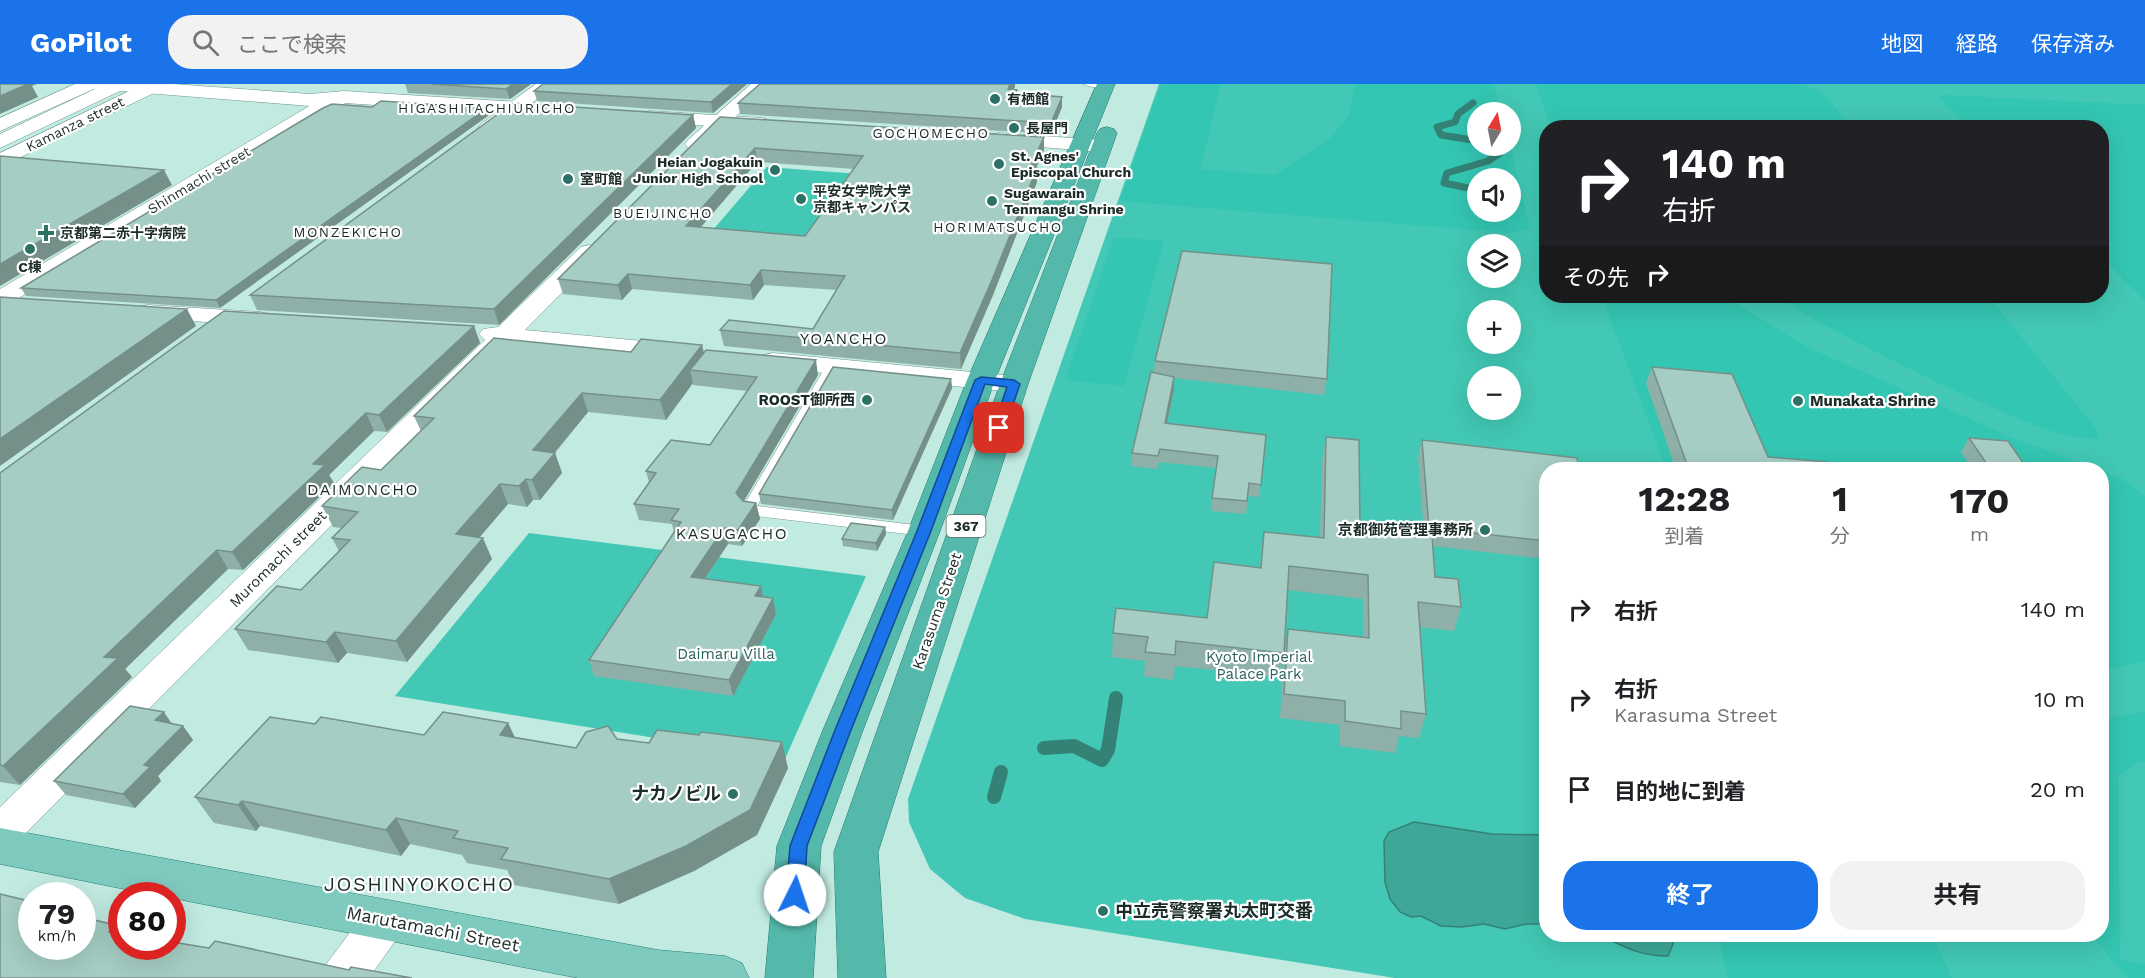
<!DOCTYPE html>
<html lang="ja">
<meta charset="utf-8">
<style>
:root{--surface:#fff;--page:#f2f2f2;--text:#202124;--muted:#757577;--accent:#1a73e8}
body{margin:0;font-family:"Work Sans","Noto Sans JP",sans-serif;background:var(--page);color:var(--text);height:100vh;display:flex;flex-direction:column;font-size:22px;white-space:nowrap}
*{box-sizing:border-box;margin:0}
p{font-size:20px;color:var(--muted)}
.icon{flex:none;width:33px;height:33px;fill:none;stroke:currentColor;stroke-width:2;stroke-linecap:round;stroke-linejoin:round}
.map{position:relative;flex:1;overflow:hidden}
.details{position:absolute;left:1539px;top:378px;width:570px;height:480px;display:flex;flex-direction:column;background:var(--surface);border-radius:24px;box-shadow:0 6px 24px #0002}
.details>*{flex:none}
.guide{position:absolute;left:1539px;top:36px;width:570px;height:183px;border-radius:24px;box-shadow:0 6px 24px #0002;background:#202124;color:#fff;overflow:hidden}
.needle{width:39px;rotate:10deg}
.buttons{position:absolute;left:1467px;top:18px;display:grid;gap:12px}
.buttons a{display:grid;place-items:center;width:54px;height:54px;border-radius:50%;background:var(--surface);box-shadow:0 6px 24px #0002;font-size:30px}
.speed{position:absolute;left:18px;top:798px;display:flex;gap:12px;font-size:30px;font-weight:700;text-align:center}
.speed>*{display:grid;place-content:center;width:78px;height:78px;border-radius:50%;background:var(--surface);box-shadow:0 6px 24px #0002;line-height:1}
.speed small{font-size:15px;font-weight:400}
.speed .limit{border:9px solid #d22;background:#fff;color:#111}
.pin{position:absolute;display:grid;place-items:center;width:51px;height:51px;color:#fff;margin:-26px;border-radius:12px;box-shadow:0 3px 9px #0006}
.me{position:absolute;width:66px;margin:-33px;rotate:4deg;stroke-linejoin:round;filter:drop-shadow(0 0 4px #0008)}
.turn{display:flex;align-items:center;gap:21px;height:126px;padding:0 24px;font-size:27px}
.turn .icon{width:78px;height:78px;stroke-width:2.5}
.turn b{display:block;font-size:42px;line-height:51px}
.then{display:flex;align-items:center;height:57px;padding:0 24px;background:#0003;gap:12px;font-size:22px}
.eta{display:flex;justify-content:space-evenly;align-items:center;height:102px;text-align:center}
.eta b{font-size:36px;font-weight:700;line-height:42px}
.action{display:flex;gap:12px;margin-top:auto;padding:12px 24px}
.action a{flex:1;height:69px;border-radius:24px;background:var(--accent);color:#fff;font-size:24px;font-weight:700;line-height:69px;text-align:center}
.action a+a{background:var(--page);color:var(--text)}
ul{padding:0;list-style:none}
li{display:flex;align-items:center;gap:18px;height:90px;padding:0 24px}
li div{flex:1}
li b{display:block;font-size:22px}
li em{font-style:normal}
header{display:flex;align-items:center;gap:36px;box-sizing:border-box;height:84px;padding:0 30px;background:var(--accent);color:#fff}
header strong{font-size:28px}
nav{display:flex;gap:33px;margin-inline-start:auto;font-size:21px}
.search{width:420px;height:54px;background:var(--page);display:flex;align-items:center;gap:15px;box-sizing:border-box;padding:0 21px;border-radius:24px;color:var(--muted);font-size:22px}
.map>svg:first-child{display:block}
.green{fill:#42c8b4;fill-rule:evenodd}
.forest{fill:#33c6b2;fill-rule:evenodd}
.water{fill:#3ea797;stroke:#348276;stroke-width:1.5}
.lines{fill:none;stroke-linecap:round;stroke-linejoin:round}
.stream-far1{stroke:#348276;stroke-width:7}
.stream{stroke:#348276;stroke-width:14}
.service-casing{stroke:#71978f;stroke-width:1}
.minor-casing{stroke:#71978f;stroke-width:1}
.tertiary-casing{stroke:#71978f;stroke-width:1}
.primary-casing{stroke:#257b6f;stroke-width:1}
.trunk-casing{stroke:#257b6f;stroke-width:1}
.service{fill:#fff;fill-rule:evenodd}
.minor{fill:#fff;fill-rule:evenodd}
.tertiary{fill:#fff;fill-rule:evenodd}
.primary{fill:#7fcabf;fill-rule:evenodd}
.trunk{fill:#54b8aa;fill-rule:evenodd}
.wall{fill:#8eb0a9;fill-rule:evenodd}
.shaded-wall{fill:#749089}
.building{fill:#a5cdc4;stroke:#749089;stroke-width:1.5;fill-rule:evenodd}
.route{fill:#1a73e8;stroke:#114b97;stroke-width:1.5}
.poi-dot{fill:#2c7166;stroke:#fff;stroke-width:2}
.labels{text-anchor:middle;stroke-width:4.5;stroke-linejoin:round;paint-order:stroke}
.far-poi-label{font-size:14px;font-weight:bold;fill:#1c2c29;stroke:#fff;text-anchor:start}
.far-neighbourhood-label{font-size:14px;letter-spacing:1.5px;fill:#1c2c29;stroke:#fff}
.far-street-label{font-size:14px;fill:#1c2c29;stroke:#fff}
.shield{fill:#fff;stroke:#606b69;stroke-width:1.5}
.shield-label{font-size:14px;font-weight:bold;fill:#1c2c29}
.poi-label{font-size:15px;font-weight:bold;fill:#1c2c29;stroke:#fff;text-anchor:end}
.street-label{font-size:15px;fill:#1c2c29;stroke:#fff}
.park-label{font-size:15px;fill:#2b635a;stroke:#fff}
.neighbourhood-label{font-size:16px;letter-spacing:1.5px;fill:#1c2c29;stroke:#fff}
.near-poi-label{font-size:18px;font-weight:bold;fill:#1c2c29;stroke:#fff;text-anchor:end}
.near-street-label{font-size:18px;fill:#1c2c29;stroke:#fff}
.near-neighbourhood-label{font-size:20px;letter-spacing:1.5px;fill:#1c2c29;stroke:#fff}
</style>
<header>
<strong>GoPilot</strong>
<div class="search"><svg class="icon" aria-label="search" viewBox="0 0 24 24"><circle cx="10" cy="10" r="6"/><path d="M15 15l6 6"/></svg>ここで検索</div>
<nav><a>地図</a><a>経路</a><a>保存済み</a></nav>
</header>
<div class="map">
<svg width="2145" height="894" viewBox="0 0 2145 894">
<rect width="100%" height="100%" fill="#c1eae1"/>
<g class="green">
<path d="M1159,0H2145V894H1395L1025,835L965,814L930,785L909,738L908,715ZM1478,28H1510V62H1478ZM1546,44H2102V212H1546ZM1478,94H1510V128H1478ZM1478,160H1510V194H1478ZM1478,226H1510V260H1478ZM1478,292H1510V326H1478ZM1546,386H2102V850H1546Z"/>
<path d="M767,83L859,90L897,179L706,154Z"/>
<path d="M529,449L866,492L785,675L395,612Z"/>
</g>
<g class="forest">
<path d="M1161,0H1221L1200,85L1275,91L1331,54L1349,30L1355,0H1494L1501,28H1478V62H1510L1530,144L1511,149L1120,117ZM1510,94V128H1478V94Z"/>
<path d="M1535,0H1801L1821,7L1852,43H1551Z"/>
<path d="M1945,11L2145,21V217L2102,174V44L1969,43L1939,14Z"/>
<path d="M1114,153L1164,157L1124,302L1065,296Z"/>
<path d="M1602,212H1723L1809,264L2017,356L2099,385H1666Z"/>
<path d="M1774,212H1988L2097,346L2099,355C2063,355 2026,338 1994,324C1918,291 1845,253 1774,212Z"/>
<path d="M2102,387L2131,400L2145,413V577L2102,587Z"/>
<path d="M2145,628V678L2140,677L2118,692L2120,876L2145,880V894H2129L2112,877L2093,851L2102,850V635Z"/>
<path d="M1718,851H1932L1952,894H1728Z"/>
</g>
<g class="water">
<path d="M1414,738L1492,750L1546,751V840H1526L1505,845L1484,840L1462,843L1441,842L1421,832L1411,833L1400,828L1390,815L1385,798L1384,757L1389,748Z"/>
<path d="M1600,851H1671L1673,860L1668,872C1639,872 1625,863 1600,851Z"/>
</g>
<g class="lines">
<g class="stream-far1">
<path d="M1473,19L1458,30L1455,38L1437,43L1441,51L1478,57"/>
<path d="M1478,106L1444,99L1447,89L1488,77L1500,69L1493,62"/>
</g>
<g class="stream">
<path d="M1044,664L1074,662L1102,676L1108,666L1116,614"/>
<path d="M994,713L1001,688"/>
</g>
<defs>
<g id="service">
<path d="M1084,0H1110V1C1104,5 1090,4 1084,0Z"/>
<path d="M832,278L838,282L757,422L924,442L929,444L932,447L929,450L924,452L748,431L741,426L826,282Z"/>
</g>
<g id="minor">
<path d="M75,0H99L96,4L0,47V34Z"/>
<path d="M144,0H156L159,4L156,8L0,83V69Z"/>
<path d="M536,0H556L495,48H481L478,44L481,40Z"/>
<path d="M751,0H770L702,64H688L685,60L688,56Z"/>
<path d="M344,8L350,9L353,13L350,17L325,29L9,220L0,222V205L311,21Z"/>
<path d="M589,161L597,163L600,168L597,173L525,246L675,260L684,262L688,268L684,274L675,276L511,260L14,761L0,766V723L485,256L479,250L483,245L498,243L581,163Z"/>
<path d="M148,221L260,228L269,230L272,235L269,240L260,242L139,233L136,228L139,223Z"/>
<path d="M773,269L1014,292L1024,294L1027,300L1024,306L1014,308L764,283L760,277L764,271Z"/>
<path d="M385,817L400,822L407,836L400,850L369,894H320L327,879L370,822Z"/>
</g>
<g id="tertiary">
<path d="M90,0H173L310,10L344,7L552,20L559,22L562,26L559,30L552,32L344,19L310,22L120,7L0,64V50L95,5Z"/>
<path d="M649,27L762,34L769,36L772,40L769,44L762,46L642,37L639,33L642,29Z"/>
<path d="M999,49L1102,56L1109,58L1112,62L1109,66L1102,68L992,59L989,55L992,51Z"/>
</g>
<path id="primary" d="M0,744L658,866L725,872L742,879L749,894H578L172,814V812H159L0,780Z"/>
<g id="trunk">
<path d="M1097,0H1115L995,296L940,447L863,646L821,762L813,894H765L777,762L823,646L908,447L967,296Z"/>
<path d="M1107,43L1114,45L1117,49L1028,300L878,768L886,894H838L834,768L1000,300L1097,49L1100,45Z"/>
</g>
</defs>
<use href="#service" class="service-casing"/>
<use href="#minor" class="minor-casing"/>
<use href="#tertiary" class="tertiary-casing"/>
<use href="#primary" class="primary-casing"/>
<use href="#trunk" class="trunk-casing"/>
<use href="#service" class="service"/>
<use href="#minor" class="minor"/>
<use href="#tertiary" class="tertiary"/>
<use href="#primary" class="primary"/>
<use href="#trunk" class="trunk"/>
</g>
<g class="wall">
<path d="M405,0H531L510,15L408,9Z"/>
<path d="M543,0H747L713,29L537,17L534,7Z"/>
<path d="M760,0H1015L1013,6L1017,9L1062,23L1051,50L740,30L738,19Z"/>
<path d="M372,23L487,24L489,31L220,224L26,212L21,204Z"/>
<path d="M693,31L696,44L499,241L257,226L250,211Z"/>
<path d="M720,33L1044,53V66L1036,84L1037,98L993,211L961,285L724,262L720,246L813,245L837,206L764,201L753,216L632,205L622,216L563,210L558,195ZM757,78L854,85L805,152L700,143Z"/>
<path d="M474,242L480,259L387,348L374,347L329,391L334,399L243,486L228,485L125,585L132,593L20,701L0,698V389Z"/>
<path d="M631,268H704L818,291L744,417L756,419L760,435L742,462L728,460L705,495L761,502L763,513L773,514L776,530L733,612L594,592L589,576L674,449L672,440L639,436L634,420L649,398L646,387L710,361L747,307L693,301V299L666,336L588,328L555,369L562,389L540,416H533L527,423L508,420L480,453L492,475L407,578L347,569L338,579L248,566L235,545L301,506L339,467L332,454L341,444L333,443L322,422L381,386L421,347L414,332Z"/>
<path d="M1155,277L1327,295L1324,311L1174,294V306L1167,339L1266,351L1259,413L1248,412L1246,430L1211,427L1216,384L1159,378L1157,385L1131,382L1132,369L1154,289Z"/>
<path d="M1652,283L1768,373L1832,386H1676L1646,299Z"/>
<path d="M951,295L952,304L893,436L761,420L759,410Z"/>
<path d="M1326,353L1360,444L1424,450L1418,373L1422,356L1546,386V475L1433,462L1435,493L1461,523L1454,547L1420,543L1426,630L1419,654L1399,652L1395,669L1340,662V641L1280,634L1284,569L1288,545L1363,554V515L1288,506L1284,569L1280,593L1175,582L1173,596L1144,592L1145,577L1112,573L1113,549L1207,534L1260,483L1264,448L1320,454L1322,376Z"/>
<path d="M1969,354L2028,386H1973L1961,368Z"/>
<path d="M885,443L886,450L877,467L843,462L842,455Z"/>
<path d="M508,639L515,653L576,664L617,655L788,684L757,751L694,787L619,820L514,801L507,786L467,779L462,771L410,760L401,772L260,742L256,747L214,739L195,713L315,640L424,651Z"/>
<path d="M172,640L183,642L193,656L158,692L161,697L135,724L66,711L54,697Z"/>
</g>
<g class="shaded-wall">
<path d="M7,0H37L32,2L38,13L0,30V12Z"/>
<path d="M513,0H531L510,15L506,5Z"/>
<path d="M732,0H747L713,29L711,18Z"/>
<path d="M1010,0H1015V3L1008,16V5Z"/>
<path d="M1062,13V23L1051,50V39Z"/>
<path d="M487,24L489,31L220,224L216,216Z"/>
<path d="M693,31L696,44L499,241L494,225Z"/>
<path d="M1044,53V66L1030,98V84Z"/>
<path d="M755,64L757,78L689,157L686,142Z"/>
<path d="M1037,84V98L993,211L961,285L960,269Z"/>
<path d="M164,86L172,101L0,202V180Z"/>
<path d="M761,186L764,201L753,216L750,201Z"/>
<path d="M628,190L632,205L622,216L618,201Z"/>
<path d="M187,225L196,242L0,382V355Z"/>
<path d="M474,242L480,259L387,348L379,331Z"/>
<path d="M702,261L707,280L690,286L693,299L666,336L660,316Z"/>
<path d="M816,276L818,291L739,425L736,409Z"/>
<path d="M1174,293V306L1164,352L1165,339Z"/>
<path d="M951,295L952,304L893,436L892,426Z"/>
<path d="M582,309L588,328L540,386L533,366Z"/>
<path d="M366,329L374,347L329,391L334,399L243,486L232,468L313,380Z"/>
<path d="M555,369L562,389L540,416L532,396Z"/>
<path d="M526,395L533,416L527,423L519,402Z"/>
<path d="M500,400L508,420L464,471L456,450Z"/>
<path d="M756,419L760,435L742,462L738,446Z"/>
<path d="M885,443L886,450L877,467L876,459Z"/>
<path d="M724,444L728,460L695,509L691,493Z"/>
<path d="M483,454L492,475L407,578L396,557Z"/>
<path d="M217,466L228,485L125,585L132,593L20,701L3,682L104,573Z"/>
<path d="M761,502L764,518L755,512Z"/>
<path d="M773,514L776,530L733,612L729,596Z"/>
<path d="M335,548L347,569L338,579L326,558Z"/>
<path d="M164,628L174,643L155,636Z"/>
<path d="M508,639L520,665L500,651Z"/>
<path d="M183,642L193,656L158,692L161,697L135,724L123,710L144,681Z"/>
<path d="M782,658L788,684L757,751L694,787L619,820L609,795Z"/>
<path d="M242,717L260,742L256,747L238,721Z"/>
<path d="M396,734L410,760L401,772L386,746Z"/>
<path d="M115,841L122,847V861L109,848Z"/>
</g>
<g class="building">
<path d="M0,0H28L0,12Z"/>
<path d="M431,0H513L506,5Z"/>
<path d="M543,0H732L711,18L534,7Z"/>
<path d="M760,0H1010L1008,5L1017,6L1015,9L1062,13L1051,39L738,19Z"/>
<path d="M381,17L487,24L216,216L21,204L323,24L332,20L372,23Z"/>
<path d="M513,19L693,31L494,225L250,211Z"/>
<path d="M720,33L1044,53L1030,84H1037L992,196L960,269L720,246L729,236L813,245L845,192L761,186L750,201L628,190L618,201L558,195ZM755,64L863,72L805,152L686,142Z"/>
<path d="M0,72L164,86L0,180Z"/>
<path d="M1182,167L1332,180L1327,295L1155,277Z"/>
<path d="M0,213L187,225L0,355Z"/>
<path d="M224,227L474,242L379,331L366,329L313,380L325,381L232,468L217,466L104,573L118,574L3,682L0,681V389Z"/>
<path d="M494,254L631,268L641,255L702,261L660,316L582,309L533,366L555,369L532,396L526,395L519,402L500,400L456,450L483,454L396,557L335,548L326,558L235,545L277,502L301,506L350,456L332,454L358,428L322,422L362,383L381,386L434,334L414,332Z"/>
<path d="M706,266L816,276L736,409L743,417L756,419L738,446L724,444L691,493L761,502L755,512L773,514L729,596L589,576L681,438L671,436L679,425L634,420L656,389L646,387L671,356L710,361L757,293L690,286Z"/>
<path d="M833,283L951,295L892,426L759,410Z"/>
<path d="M1652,283L1732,290L1768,373L1828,378L1832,386H1689Z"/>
<path d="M1151,288L1174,293L1165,339L1266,351L1261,401L1249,399L1247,417L1212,414L1218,372L1160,365L1158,372L1132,369Z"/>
<path d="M1326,353L1359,356L1360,444L1432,451L1435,493L1458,495L1461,523L1418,518L1426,630L1401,627V645L1345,637V617L1284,610L1288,545L1369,554L1368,491L1289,482L1284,569L1176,557L1175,571L1145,568L1148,553L1113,549L1116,524L1207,534L1214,478L1261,484L1264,448L1324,454Z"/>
<path d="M1969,354L2008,357L2028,386H1991Z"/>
<path d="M1422,356L1577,374L1579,386H1546V457L1429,444Z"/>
<path d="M851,439L885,443L876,459L842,455Z"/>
<path d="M130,622L164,628L155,636L183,642L144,681L150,683L123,710L54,697Z"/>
<path d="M443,628L508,639L500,651L576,664L586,648L608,642L617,655L649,659L657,646L699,651L701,648L782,658L750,726L686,762L609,795L501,775L508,764L453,754L458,747L396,734L386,746L242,717L238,721L195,713L270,633L315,640L321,633L424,651Z"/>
<path d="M0,810L29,817L27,819L32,820V862H82V833L115,841L109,848L122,850V862H172V858L209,864L215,857L349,886L351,883L412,894H0Z"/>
</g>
<path class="route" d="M981,293L1014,296L1020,300L1005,344L999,348L993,344L1007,303L985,300L931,447L851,646L807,762L804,811L802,817L795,819L788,817L786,811L790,762L835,646L917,447L975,296Z"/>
<g class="poi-dot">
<circle cx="995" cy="15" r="6"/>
<circle cx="1014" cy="44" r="6"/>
<circle cx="999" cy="80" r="6"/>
<circle cx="775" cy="86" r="6"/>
<circle cx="568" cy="95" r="6"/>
<circle cx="801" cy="115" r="6"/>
<circle cx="992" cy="117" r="6"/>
<path d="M43 140h6v6h6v6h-6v6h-6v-6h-6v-6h6z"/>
<circle cx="30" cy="165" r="6"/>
<circle cx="867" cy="316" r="6"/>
<circle cx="1798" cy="317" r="6"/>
<circle cx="1485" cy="446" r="6"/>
<circle cx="733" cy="710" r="6"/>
<circle cx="1103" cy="827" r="6"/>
</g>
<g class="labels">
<g class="far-poi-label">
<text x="1007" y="20">有栖館</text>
<text x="1026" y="49">長屋門</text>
<text x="1011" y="77">St. Agnes'<tspan x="1011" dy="16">Episcopal Church</tspan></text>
<text x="763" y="83" text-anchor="end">Heian Jogakuin<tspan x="763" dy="16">Junior High School</tspan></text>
<text x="580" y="100">室町館</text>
<text x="813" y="112">平安女学院大学<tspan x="813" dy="16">京都キャンパス</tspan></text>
<text x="1004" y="114">Sugawarain<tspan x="1004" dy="16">Tenmangu Shrine</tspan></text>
<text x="60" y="154">京都第二赤十字病院</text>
<text x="30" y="188" text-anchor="middle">C棟</text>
</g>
<g class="far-neighbourhood-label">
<text x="487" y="29">HIGASHITACHIURICHO</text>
<text x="931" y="54">GOCHOMECHO</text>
<text x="663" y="134">BUEIJINCHO</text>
<text x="998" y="148">HORIMATSUCHO</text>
<text x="348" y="153">MONZEKICHO</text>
</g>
<g class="far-street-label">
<text transform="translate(75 40) rotate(-26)" y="5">Kamanza street</text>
<text transform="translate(199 96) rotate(-31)" y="5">Shinmachi street</text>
</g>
<rect class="shield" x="946.5" y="431" width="39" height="22" rx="4.5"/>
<g class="shield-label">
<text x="966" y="447">367</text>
</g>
<g class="poi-label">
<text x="855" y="321">ROOST御所西</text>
<text x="1810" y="322" text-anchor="start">Munakata Shrine</text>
<text x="1473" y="451">京都御苑管理事務所</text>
</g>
<g class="street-label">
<text transform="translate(278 475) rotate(-45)" y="5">Muromachi street</text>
<text transform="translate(937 527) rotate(-71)" y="5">Karasuma Street</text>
</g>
<g class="park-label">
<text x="726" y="575">Daimaru Villa</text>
<text x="1259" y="578">Kyoto Imperial<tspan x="1259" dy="17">Palace Park</tspan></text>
</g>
<g class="neighbourhood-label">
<text x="844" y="260">YOANCHO</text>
<text x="363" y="411">DAIMONCHO</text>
<text x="732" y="455">KASUGACHO</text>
</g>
<g class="near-poi-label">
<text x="721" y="716">ナカノビル</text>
<text x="1115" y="833" text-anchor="start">中立売警察署丸太町交番</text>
</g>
<g class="near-street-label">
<text transform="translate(433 845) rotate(11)" y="6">Marutamachi Street</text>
</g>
<g class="near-neighbourhood-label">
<text x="419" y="807">JOSHINYOKOCHO</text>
</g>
</g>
</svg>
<div class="buttons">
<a><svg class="needle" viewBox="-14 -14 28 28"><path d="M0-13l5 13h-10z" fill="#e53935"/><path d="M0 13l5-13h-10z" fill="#757577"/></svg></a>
<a><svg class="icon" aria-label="sound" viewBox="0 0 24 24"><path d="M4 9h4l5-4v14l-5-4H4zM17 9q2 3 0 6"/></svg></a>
<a><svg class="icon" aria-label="layers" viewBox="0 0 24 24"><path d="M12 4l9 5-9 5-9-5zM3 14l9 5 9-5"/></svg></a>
<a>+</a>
<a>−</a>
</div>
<div class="speed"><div>79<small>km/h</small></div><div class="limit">80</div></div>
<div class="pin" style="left:999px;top:344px;background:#d93025"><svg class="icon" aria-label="arrive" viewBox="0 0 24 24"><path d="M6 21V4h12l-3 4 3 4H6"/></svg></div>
<svg class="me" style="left:795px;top:811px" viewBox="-20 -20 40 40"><circle r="19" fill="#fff"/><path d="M0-13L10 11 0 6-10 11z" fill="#1a73e8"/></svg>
<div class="guide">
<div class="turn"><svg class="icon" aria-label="right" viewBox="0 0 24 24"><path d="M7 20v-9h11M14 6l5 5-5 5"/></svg><div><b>140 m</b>右折</div></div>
<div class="then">その先<svg class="icon" aria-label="right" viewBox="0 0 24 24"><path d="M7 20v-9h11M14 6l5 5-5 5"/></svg></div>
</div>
<section class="details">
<div class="eta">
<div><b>12:28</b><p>到着</p></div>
<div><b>1</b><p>分</p></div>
<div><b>170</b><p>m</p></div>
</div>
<ul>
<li><svg class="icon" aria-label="right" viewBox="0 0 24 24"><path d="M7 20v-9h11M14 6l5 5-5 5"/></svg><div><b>右折</b></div><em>140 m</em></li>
<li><svg class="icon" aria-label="right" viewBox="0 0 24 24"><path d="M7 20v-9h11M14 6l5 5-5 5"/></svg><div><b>右折</b><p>Karasuma Street</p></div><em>10 m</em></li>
<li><svg class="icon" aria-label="arrive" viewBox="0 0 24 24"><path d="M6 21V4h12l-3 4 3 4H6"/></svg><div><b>目的地に到着</b></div><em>20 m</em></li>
</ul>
<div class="action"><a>終了</a><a>共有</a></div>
</section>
</div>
